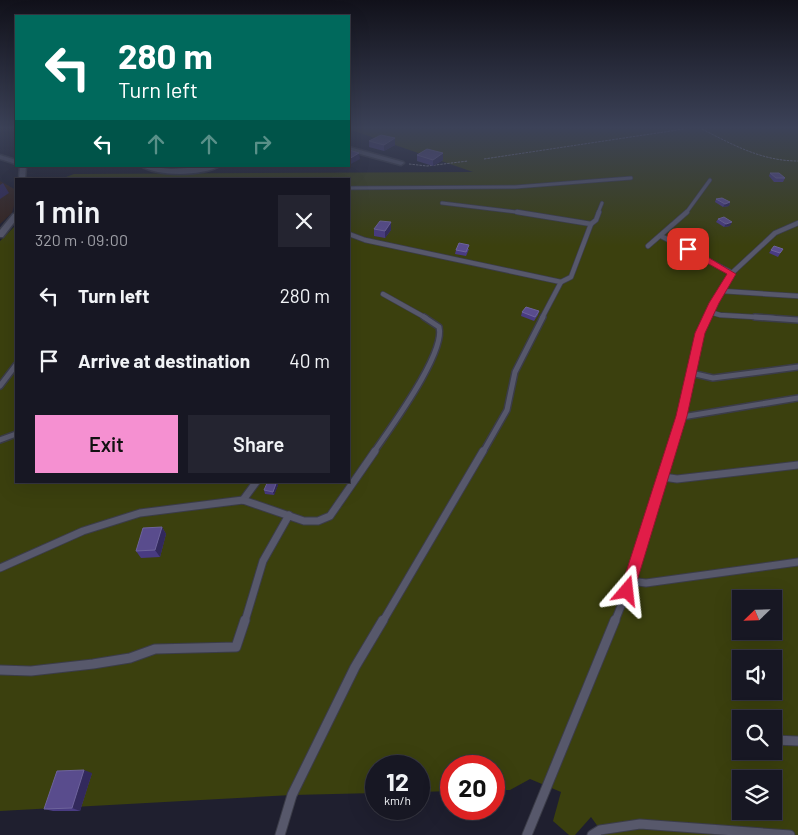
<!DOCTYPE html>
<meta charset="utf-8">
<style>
:root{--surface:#171723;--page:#242430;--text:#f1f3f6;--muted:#9e9fa6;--line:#363641;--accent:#f590d1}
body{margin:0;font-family:Barlow,sans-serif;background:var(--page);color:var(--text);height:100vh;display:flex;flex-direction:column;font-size:19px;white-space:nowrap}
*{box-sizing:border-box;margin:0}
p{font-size:16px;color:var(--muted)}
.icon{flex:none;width:28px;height:28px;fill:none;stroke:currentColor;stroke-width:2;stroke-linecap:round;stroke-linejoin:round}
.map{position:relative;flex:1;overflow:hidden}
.drawer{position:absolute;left:15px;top:178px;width:335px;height:305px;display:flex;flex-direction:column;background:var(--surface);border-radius:0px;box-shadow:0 5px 20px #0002,0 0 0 1px var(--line)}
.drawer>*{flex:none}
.guide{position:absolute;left:15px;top:15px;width:335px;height:152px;border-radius:0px;box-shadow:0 5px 20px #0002,0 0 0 1px var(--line);background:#00695c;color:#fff;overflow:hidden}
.needle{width:32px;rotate:247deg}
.tools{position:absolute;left:732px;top:590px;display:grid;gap:10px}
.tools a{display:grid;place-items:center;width:50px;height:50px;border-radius:0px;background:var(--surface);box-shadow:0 5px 20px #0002,0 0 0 1px var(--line);font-size:25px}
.speed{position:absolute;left:365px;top:755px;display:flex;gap:10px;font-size:25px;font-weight:700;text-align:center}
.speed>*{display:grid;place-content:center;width:65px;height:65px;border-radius:50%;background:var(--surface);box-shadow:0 5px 20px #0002,0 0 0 1px var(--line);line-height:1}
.speed small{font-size:12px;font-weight:400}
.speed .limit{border:8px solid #d22;background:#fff;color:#111}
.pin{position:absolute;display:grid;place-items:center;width:42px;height:42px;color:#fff;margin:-21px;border-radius:10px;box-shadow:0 2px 8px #0006}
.me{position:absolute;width:55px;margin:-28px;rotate:17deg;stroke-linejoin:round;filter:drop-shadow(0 0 4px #0008)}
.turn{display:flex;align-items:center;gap:18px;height:105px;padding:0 20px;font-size:22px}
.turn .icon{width:65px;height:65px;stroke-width:2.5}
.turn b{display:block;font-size:35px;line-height:42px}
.lanes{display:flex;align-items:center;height:48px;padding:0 20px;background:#0003;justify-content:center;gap:25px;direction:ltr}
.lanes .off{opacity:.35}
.round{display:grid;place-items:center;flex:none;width:52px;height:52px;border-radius:0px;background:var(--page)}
.head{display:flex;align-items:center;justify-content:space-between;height:85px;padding:0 20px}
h1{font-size:30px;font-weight:600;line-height:38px}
.button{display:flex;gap:10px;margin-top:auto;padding:10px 20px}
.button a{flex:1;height:58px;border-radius:0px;background:var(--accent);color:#111;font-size:20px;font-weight:600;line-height:58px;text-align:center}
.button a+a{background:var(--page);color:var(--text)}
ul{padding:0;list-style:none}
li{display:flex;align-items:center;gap:15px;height:65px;padding:0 20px}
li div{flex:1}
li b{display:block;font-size:19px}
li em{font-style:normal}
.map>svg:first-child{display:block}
.industrial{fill:#35231d}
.green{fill:#3b400e;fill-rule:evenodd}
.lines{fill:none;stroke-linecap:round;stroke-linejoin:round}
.service-far4-casing{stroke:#3b3c48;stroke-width:4.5}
.service-far3-casing{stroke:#3b3c48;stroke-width:6}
.service-far2-casing{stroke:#3b3c48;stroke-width:8}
.service-far1-casing{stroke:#3b3c48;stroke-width:9}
.service-casing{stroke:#3b3c48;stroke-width:11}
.minor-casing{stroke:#3b3c48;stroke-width:3}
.path{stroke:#838391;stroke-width:1;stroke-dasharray:2.5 1;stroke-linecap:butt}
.service-far4{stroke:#57586b;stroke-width:3}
.service-far3{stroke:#57586b;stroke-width:4.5}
.service-far2{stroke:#57586b;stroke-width:5}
.service-far1{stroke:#57586b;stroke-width:7}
.service{stroke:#57586b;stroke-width:9}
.minor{fill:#57586b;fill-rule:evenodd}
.wall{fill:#493b82}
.shaded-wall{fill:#32295c}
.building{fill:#594c8d;stroke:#6d639b}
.route{fill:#e11d48;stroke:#92132f}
</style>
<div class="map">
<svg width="798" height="835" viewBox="0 0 798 835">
<rect width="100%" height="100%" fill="#1f1f2f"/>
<path class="industrial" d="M0,181L16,190V198L12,213L0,224Z"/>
<path class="green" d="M349,129H798V835H604L591,817L575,835H569L553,821L561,792L530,779L510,790H494V766H451V791L419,792V766H376V793L292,795L0,811V241L16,225V481H349V179H61L74,174L473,172ZM741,599H774V631H741ZM741,659H774V691H741ZM741,719H774V751H741ZM741,779H774V811H741Z"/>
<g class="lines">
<defs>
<g id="service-far4">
<path d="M349,188L515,187L631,178"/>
<path d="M442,203L524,213"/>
<path d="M598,213L602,203"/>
<path d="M686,213L710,180"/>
</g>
<g id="service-far3">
<path d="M517,212L591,224"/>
<path d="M349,234L365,240L561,282"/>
<path d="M661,236L732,273"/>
<path d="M648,246L687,212"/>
<path d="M722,291L732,273L775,233L798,223"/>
<path d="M383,294L426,318"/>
<path d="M710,312L720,315L774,318"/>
<path d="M542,318L561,282L571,277L591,224L596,220L599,212"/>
<path d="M707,318L722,291L798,296"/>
</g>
<g id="service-far2">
<path d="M755,317L798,320"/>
<path d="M691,373L713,378L798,367"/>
<path d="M0,386L16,365"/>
<path d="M682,417L798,398"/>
<path d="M0,440L16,434"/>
<path d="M374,452C390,428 446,353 439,327L424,317"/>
<path d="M483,452L507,410L515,372L543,317"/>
<path d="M671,452L682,417L700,333L707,317"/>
</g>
<g id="service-far1">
<path d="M663,477L677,479L798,465"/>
<path d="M243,500L257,481"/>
<path d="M0,568L83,531L140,513L243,500L304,521H318L330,516L375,451"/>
<path d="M630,581L646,583L798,562"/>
<path d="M245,621L263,561L289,515"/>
<path d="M383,621L483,451"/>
<path d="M615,621L627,591L671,451"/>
</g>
<g id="service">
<path d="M0,670L31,671L93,664L130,658L155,649L236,647L245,620"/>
<path d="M737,739H741"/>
<path d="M774,740L798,741"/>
<path d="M280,835L292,795L355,667L383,620"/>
<path d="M527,835L615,620"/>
<path d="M592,835L600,830L640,824L790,835"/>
</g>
<g id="minor">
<path d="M349,147L403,162L404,163L401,165L349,151Z"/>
<path d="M0,155L16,160V164L0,159Z"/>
<path d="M20,166H26L25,179H19Z"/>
<path d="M141,166L171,169L220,166C202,176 159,177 141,166Z"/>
<path d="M13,214H16V220L3,237H0V230Z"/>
</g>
</defs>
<use href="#service-far4" class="service-far4-casing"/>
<use href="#service-far3" class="service-far3-casing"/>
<use href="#service-far2" class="service-far2-casing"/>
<use href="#service-far1" class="service-far1-casing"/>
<use href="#service" class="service-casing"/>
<use href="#minor" class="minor-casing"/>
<g class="path">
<path d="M702,129C733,145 762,161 798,161"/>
<path d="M484,159L684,129"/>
<path d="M409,164L427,166L468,161"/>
</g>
<use href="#service-far4" class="service-far4"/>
<use href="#service-far3" class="service-far3"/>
<use href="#service-far2" class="service-far2"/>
<use href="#service-far1" class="service-far1"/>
<use href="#service" class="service"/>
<use href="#minor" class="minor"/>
</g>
<g class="wall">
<path d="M369,141L395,145L384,151L369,147Z"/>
<path d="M443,153V160L433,166L417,161V155Z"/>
<path d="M770,173L785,178L783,182H774L769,176Z"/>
<path d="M716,199L730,202L729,206L723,207L715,202Z"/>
<path d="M718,219L730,226L724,227L716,222Z"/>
<path d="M391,222V230L385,238L374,236V229Z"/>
<path d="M469,249L466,256L455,254L456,250Z"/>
<path d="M783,249L778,257L769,253L771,250Z"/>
<path d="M539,311L538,315L534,321L521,316L522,312Z"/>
<path d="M277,481L278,485L274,495L265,494L264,490Z"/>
<path d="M162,527L166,534L160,557L141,558L136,551Z"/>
<path d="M92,773L80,811H53L44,809Z"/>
</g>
<g class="shaded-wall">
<path d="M395,138V145L384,151V145Z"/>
<path d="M359,153L360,159L349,165V159Z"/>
<path d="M443,153V160L433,166V160Z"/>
<path d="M3,183L9,193L0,199V185Z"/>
<path d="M730,202L729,206L723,207L725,204Z"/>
<path d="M391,222V230L385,238V231Z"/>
<path d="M732,222L730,226L724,227L726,224Z"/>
<path d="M277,481L278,485L274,495L273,492Z"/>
<path d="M162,527L166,534L160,557L155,550Z"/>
<path d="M84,770L92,773L80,811L72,808Z"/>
</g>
<g class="building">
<path d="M381,135L395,138L384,145L369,141Z"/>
<path d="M427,149L443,153L433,160L417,155Z"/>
<path d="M349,150L359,153L349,159Z"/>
<path d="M770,173H779L785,178H776Z"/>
<path d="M722,198L730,202L725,204L716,199Z"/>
<path d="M724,217L732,222L726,224L718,219Z"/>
<path d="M380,221L391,222L385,231L374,229Z"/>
<path d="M459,243L469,245L466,252L456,250Z"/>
<path d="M774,246L783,249L780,253L771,250Z"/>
<path d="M526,307L539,311L535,317L522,312Z"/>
<path d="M268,481H277L273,492L264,490Z"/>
<path d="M162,527L155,550L136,551L143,528Z"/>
<path d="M84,770L72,808L44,809L57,771Z"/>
</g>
<linearGradient id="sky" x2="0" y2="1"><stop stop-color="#11111a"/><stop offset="0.52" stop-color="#3c4258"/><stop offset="1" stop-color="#3c4258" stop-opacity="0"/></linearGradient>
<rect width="798" height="246" fill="url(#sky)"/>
<path class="route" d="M685,247H691L736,274L719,303L705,333L687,416L634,591L632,596L627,598L622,596L620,591L676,416L695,333L709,303L727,274L685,251Z"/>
</svg>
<div class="tools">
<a><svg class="needle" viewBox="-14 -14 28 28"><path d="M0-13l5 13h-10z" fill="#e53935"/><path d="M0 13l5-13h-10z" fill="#9e9fa6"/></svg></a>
<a><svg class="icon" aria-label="sound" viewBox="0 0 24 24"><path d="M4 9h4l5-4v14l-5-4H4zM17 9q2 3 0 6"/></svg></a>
<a><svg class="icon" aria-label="search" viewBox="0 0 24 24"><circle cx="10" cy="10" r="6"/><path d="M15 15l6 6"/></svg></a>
<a><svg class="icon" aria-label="layers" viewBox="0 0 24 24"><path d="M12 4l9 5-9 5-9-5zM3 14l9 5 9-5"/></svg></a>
</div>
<div class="speed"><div>12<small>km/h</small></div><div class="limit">20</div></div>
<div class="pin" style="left:688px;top:249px;background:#d93025"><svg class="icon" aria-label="arrive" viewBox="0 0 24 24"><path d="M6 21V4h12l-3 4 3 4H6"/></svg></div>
<svg class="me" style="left:627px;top:591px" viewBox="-20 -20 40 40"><path d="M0-17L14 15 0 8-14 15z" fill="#e11d48" stroke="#fff" stroke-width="4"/></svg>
<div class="guide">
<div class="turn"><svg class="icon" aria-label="left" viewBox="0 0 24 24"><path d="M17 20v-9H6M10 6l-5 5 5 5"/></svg><div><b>280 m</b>Turn left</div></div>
<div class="lanes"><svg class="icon" aria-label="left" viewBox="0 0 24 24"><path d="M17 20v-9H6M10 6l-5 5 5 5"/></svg><svg class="icon off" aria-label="ahead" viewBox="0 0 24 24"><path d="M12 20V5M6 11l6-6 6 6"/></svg><svg class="icon off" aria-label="ahead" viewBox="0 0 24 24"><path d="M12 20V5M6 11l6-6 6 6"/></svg><svg class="icon off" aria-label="right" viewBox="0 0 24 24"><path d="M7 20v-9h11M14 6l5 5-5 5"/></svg></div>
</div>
<section class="drawer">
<div class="head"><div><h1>1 min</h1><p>320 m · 09:00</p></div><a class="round"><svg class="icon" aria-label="close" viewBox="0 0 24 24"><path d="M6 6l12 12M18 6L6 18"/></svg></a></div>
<ul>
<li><svg class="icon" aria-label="left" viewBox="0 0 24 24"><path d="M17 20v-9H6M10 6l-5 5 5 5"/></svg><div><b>Turn left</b></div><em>280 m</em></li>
<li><svg class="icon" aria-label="arrive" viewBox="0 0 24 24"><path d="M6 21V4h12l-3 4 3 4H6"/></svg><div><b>Arrive at destination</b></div><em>40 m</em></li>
</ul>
<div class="button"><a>Exit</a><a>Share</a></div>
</section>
</div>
